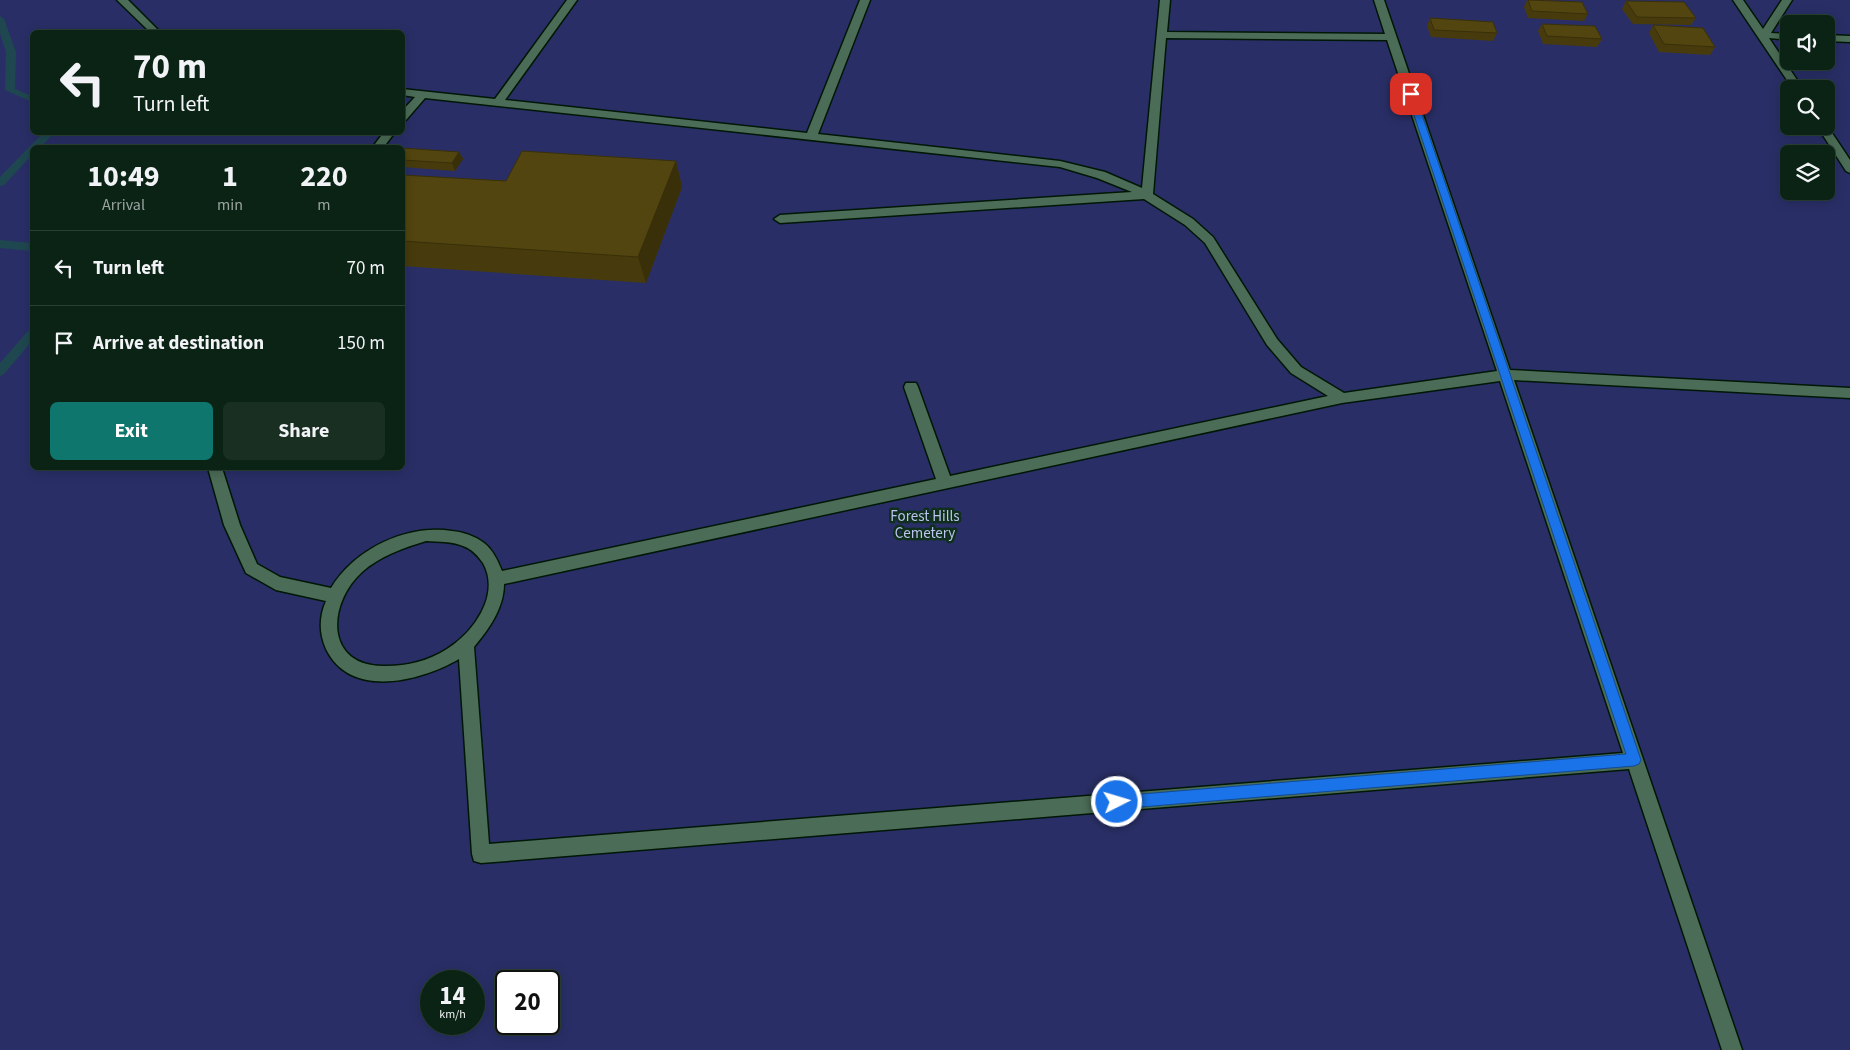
<!DOCTYPE html>
<style>
:root{--surface:#0b2315;--page:#192f22;--text:#f1f3f6;--muted:#9aa4a0;--line:#2b4034;--accent:#0f766e}
body{margin:0;font-family:"Source Sans 3",sans-serif;background:var(--page);color:var(--text);height:100vh;display:flex;flex-direction:column;font-size:19px;white-space:nowrap}
*{box-sizing:border-box;margin:0}
p{font-size:16px;color:var(--muted)}
.icon{flex:none;width:28px;height:28px;fill:none;stroke:currentColor;stroke-width:2;stroke-linecap:round;stroke-linejoin:round}
.map{position:relative;flex:1;overflow:hidden}
.panel{position:absolute;left:30px;top:145px;width:375px;height:325px;display:flex;flex-direction:column;background:var(--surface);border-radius:8px;box-shadow:0 2px 12px #0003,0 0 0 1px var(--line)}
.panel>*{flex:none}
.top-card{position:absolute;left:30px;top:30px;width:375px;height:105px;border-radius:8px;box-shadow:0 2px 12px #0003,0 0 0 1px var(--line);background:#0b2315;color:var(--text);overflow:hidden}
.controls{position:absolute;left:1780px;top:15px;display:grid;gap:10px}
.controls a{display:grid;place-items:center;width:55px;height:55px;border-radius:8px;background:var(--surface);box-shadow:0 2px 12px #0003,0 0 0 1px var(--line);font-size:25px}
.speed{position:absolute;left:420px;top:970px;display:flex;gap:10px;font-size:25px;font-weight:700;text-align:center}
.speed>*{display:grid;place-content:center;width:65px;height:65px;border-radius:50%;background:var(--surface);box-shadow:0 2px 12px #0003,0 0 0 1px var(--line);line-height:1}
.speed small{font-size:12px;font-weight:400}
.speed .limit{border:2px solid #111;border-radius:8px;background:#fff;color:#111}
.pin{position:absolute;display:grid;place-items:center;width:42px;height:42px;color:#fff;margin:-21px;border-radius:10px;box-shadow:0 2px 8px #0006}
.me{position:absolute;width:55px;margin:-28px;rotate:85deg;stroke-linejoin:round;filter:drop-shadow(0 0 4px #0008)}
.turn{display:flex;align-items:center;gap:18px;height:105px;padding:0 20px;font-size:22px}
.turn .icon{width:65px;height:65px;stroke-width:2.5}
.turn b{display:block;font-size:35px;line-height:42px}
.eta{display:flex;justify-content:space-evenly;align-items:center;height:85px;text-align:center}
.eta b{font-size:30px;font-weight:700;line-height:35px}
.button{display:flex;gap:10px;margin-top:auto;padding:10px 20px}
.button a{flex:1;height:58px;border-radius:8px;background:var(--accent);color:#fff;font-size:20px;font-weight:700;line-height:58px;text-align:center}
.button a+a{background:var(--page);color:var(--text)}
ul{padding:0;list-style:none}
li{display:flex;align-items:center;gap:15px;height:75px;padding:0 20px;border-top:1px solid var(--line)}
li div{flex:1}
li b{display:block;font-size:19px}
li em{font-style:normal}
.map>svg:first-child{display:block}
.green{fill:#292f66;fill-rule:evenodd}
.lines{fill:none;stroke-linecap:round;stroke-linejoin:round}
.stream{fill:#1f4750;fill-rule:evenodd}
.lane-casing{stroke:#001706;stroke-width:3}
.lane{fill:#4b6c56;fill-rule:evenodd}
.wall{fill:#473b0d}
.shaded-wall{fill:#39300a}
.building{fill:#52450f;stroke:#39300a}
.route{fill:#1a73e8;stroke:#114b97}
.labels{text-anchor:middle;stroke-width:5;stroke-linejoin:round;paint-order:stroke}
.park-label{font-size:15px;fill:#bbc4ee;stroke:#0f2f1c}
</style>
<div class="map">
<svg width="1850" height="1050" viewBox="0 0 1850 1050">
<rect width="100%" height="100%" fill="#0f2f1c"/>
<path class="green" d="M0,0H1850V1050H0ZM1789,24H1826V61H1789ZM32,32H402V132H32ZM1789,89H1826V126H1789ZM32,148H402V468H32ZM1789,154H1826V191H1789ZM431,981H474V1024H431ZM506,981H549V1024H506Z"/>
<g class="lines">
<g class="stream">
<path d="M0,16L4,19L16,52L15,89L32,96V102L5,90L6,52L0,33Z"/>
<path d="M44,132H55L40,148H32V155L4,185L0,186V177Z"/>
<path d="M0,240L32,243V251L0,248Z"/>
<path d="M32,330V341L4,374L0,376V363L28,331Z"/>
</g>
<defs>
<g id="lane">
<path d="M117,0H128L160,32H150Z"/>
<path d="M567,0H577L505,100L807,133L860,0H870L818,134L1060,161L1105,172L1142,188L1160,0H1170L1167,32L1385,34L1374,0H1384L1510,370L1850,388V398L1514,380L1742,1050H1722L1629,769L481,863L474,861L472,854L459,659C421,681 351,700 326,649C319,633 319,617 326,601L276,590L246,573L224,525L208,468H222L240,525L257,564L280,577L331,588C355,549 406,524 452,531C463,532 475,536 484,543C493,550 498,561 502,571L936,479L904,387L906,383H916L918,387L950,476L1328,396L1291,373L1267,345L1205,243L1185,225L1144,199L780,223L774,219L780,215L1132,192L1097,178L1060,167L425,98L406,120L402,121V111L415,97L402,95V89L495,99ZM1166,38L1387,40L1497,371L1344,393L1301,367L1277,339L1213,237L1193,219L1153,194ZM1500,381L1623,753L489,844L474,647C489,629 504,608 504,584L1342,403ZM426,541C438,542 452,541 463,546C472,549 478,556 483,563C501,595 473,633 447,649C428,661 408,666 386,666C325,668 326,605 362,572C380,556 403,548 426,541Z"/>
<path d="M1733,0H1743L1763,29L1782,0H1792L1771,33L1789,34V40L1769,38L1803,89H1793Z"/>
<path d="M1826,35L1850,36V42L1826,41Z"/>
<path d="M1826,124L1850,160V173L1846,171L1817,126H1826Z"/>
<path d="M384,132H395L383,148H372Z"/>
</g>
</defs>
<use href="#lane" class="lane-casing"/>
<use href="#lane" class="lane"/>
</g>
<g class="wall">
<path d="M1527,0H1538L1588,14L1584,21L1528,18L1524,7Z"/>
<path d="M1626,1L1696,18L1691,25L1633,24L1622,9Z"/>
<path d="M1430,18L1497,33L1493,41L1431,37L1427,26Z"/>
<path d="M1542,24L1602,39L1597,47L1543,44L1538,31Z"/>
<path d="M1653,25L1715,47L1710,55L1659,52L1649,33Z"/>
<path d="M402,148L459,152L463,159L455,171L402,167Z"/>
<path d="M676,161L682,187L646,283L402,266V175L506,181Z"/>
</g>
<g class="shaded-wall">
<path d="M459,152L463,159L455,171L452,163Z"/>
<path d="M676,161L682,187L646,283L638,257Z"/>
</g>
<g class="building">
<path d="M1528,0L1582,2L1588,14L1532,11Z"/>
<path d="M1626,1L1684,2L1696,18L1637,17Z"/>
<path d="M1430,18L1493,22L1497,33L1434,30Z"/>
<path d="M1542,24L1595,26L1602,39L1547,36Z"/>
<path d="M1653,25L1703,28L1715,47L1664,44Z"/>
<path d="M402,148L459,152L452,163L402,160Z"/>
<path d="M522,151L676,161L638,257L402,241V175L506,181Z"/>
</g>
<path class="route" d="M1411,91L1415,94L1641,760L1639,764L1634,766L1117,809L1113,807L1111,802L1113,797L1117,796L1626,754L1407,94Z"/>
<g class="labels">
<g class="park-label">
<text x="925" y="521">Forest Hills<tspan x="925" dy="17">Cemetery</tspan></text>
</g>
</g>
</svg>
<div class="controls">
<a><svg class="icon" aria-label="sound" viewBox="0 0 24 24"><path d="M4 9h4l5-4v14l-5-4H4zM17 9q2 3 0 6"/></svg></a>
<a><svg class="icon" aria-label="search" viewBox="0 0 24 24"><circle cx="10" cy="10" r="6"/><path d="M15 15l6 6"/></svg></a>
<a><svg class="icon" aria-label="layers" viewBox="0 0 24 24"><path d="M12 4l9 5-9 5-9-5zM3 14l9 5 9-5"/></svg></a>
</div>
<div class="speed"><div>14<small>km/h</small></div><div class="limit">20</div></div>
<div class="pin" style="left:1411px;top:94px;background:#d93025"><svg class="icon" aria-label="arrive" viewBox="0 0 24 24"><path d="M6 21V4h12l-3 4 3 4H6"/></svg></div>
<svg class="me" style="left:1117px;top:802px" viewBox="-20 -20 40 40"><circle r="17" fill="#1a73e8" stroke="#fff" stroke-width="3"/><path d="M0-11L8 9 0 5-8 9z" fill="#fff"/></svg>
<div class="top-card">
<div class="turn"><svg class="icon" aria-label="left" viewBox="0 0 24 24"><path d="M17 20v-9H6M10 6l-5 5 5 5"/></svg><div><b>70 m</b>Turn left</div></div>
</div>
<section class="panel">
<div class="eta">
<div><b>10:49</b><p>Arrival</p></div>
<div><b>1</b><p>min</p></div>
<div><b>220</b><p>m</p></div>
</div>
<ul>
<li><svg class="icon" aria-label="left" viewBox="0 0 24 24"><path d="M17 20v-9H6M10 6l-5 5 5 5"/></svg><div><b>Turn left</b></div><em>70 m</em></li>
<li><svg class="icon" aria-label="arrive" viewBox="0 0 24 24"><path d="M6 21V4h12l-3 4 3 4H6"/></svg><div><b>Arrive at destination</b></div><em>150 m</em></li>
</ul>
<div class="button"><a>Exit</a><a>Share</a></div>
</section>
</div>
